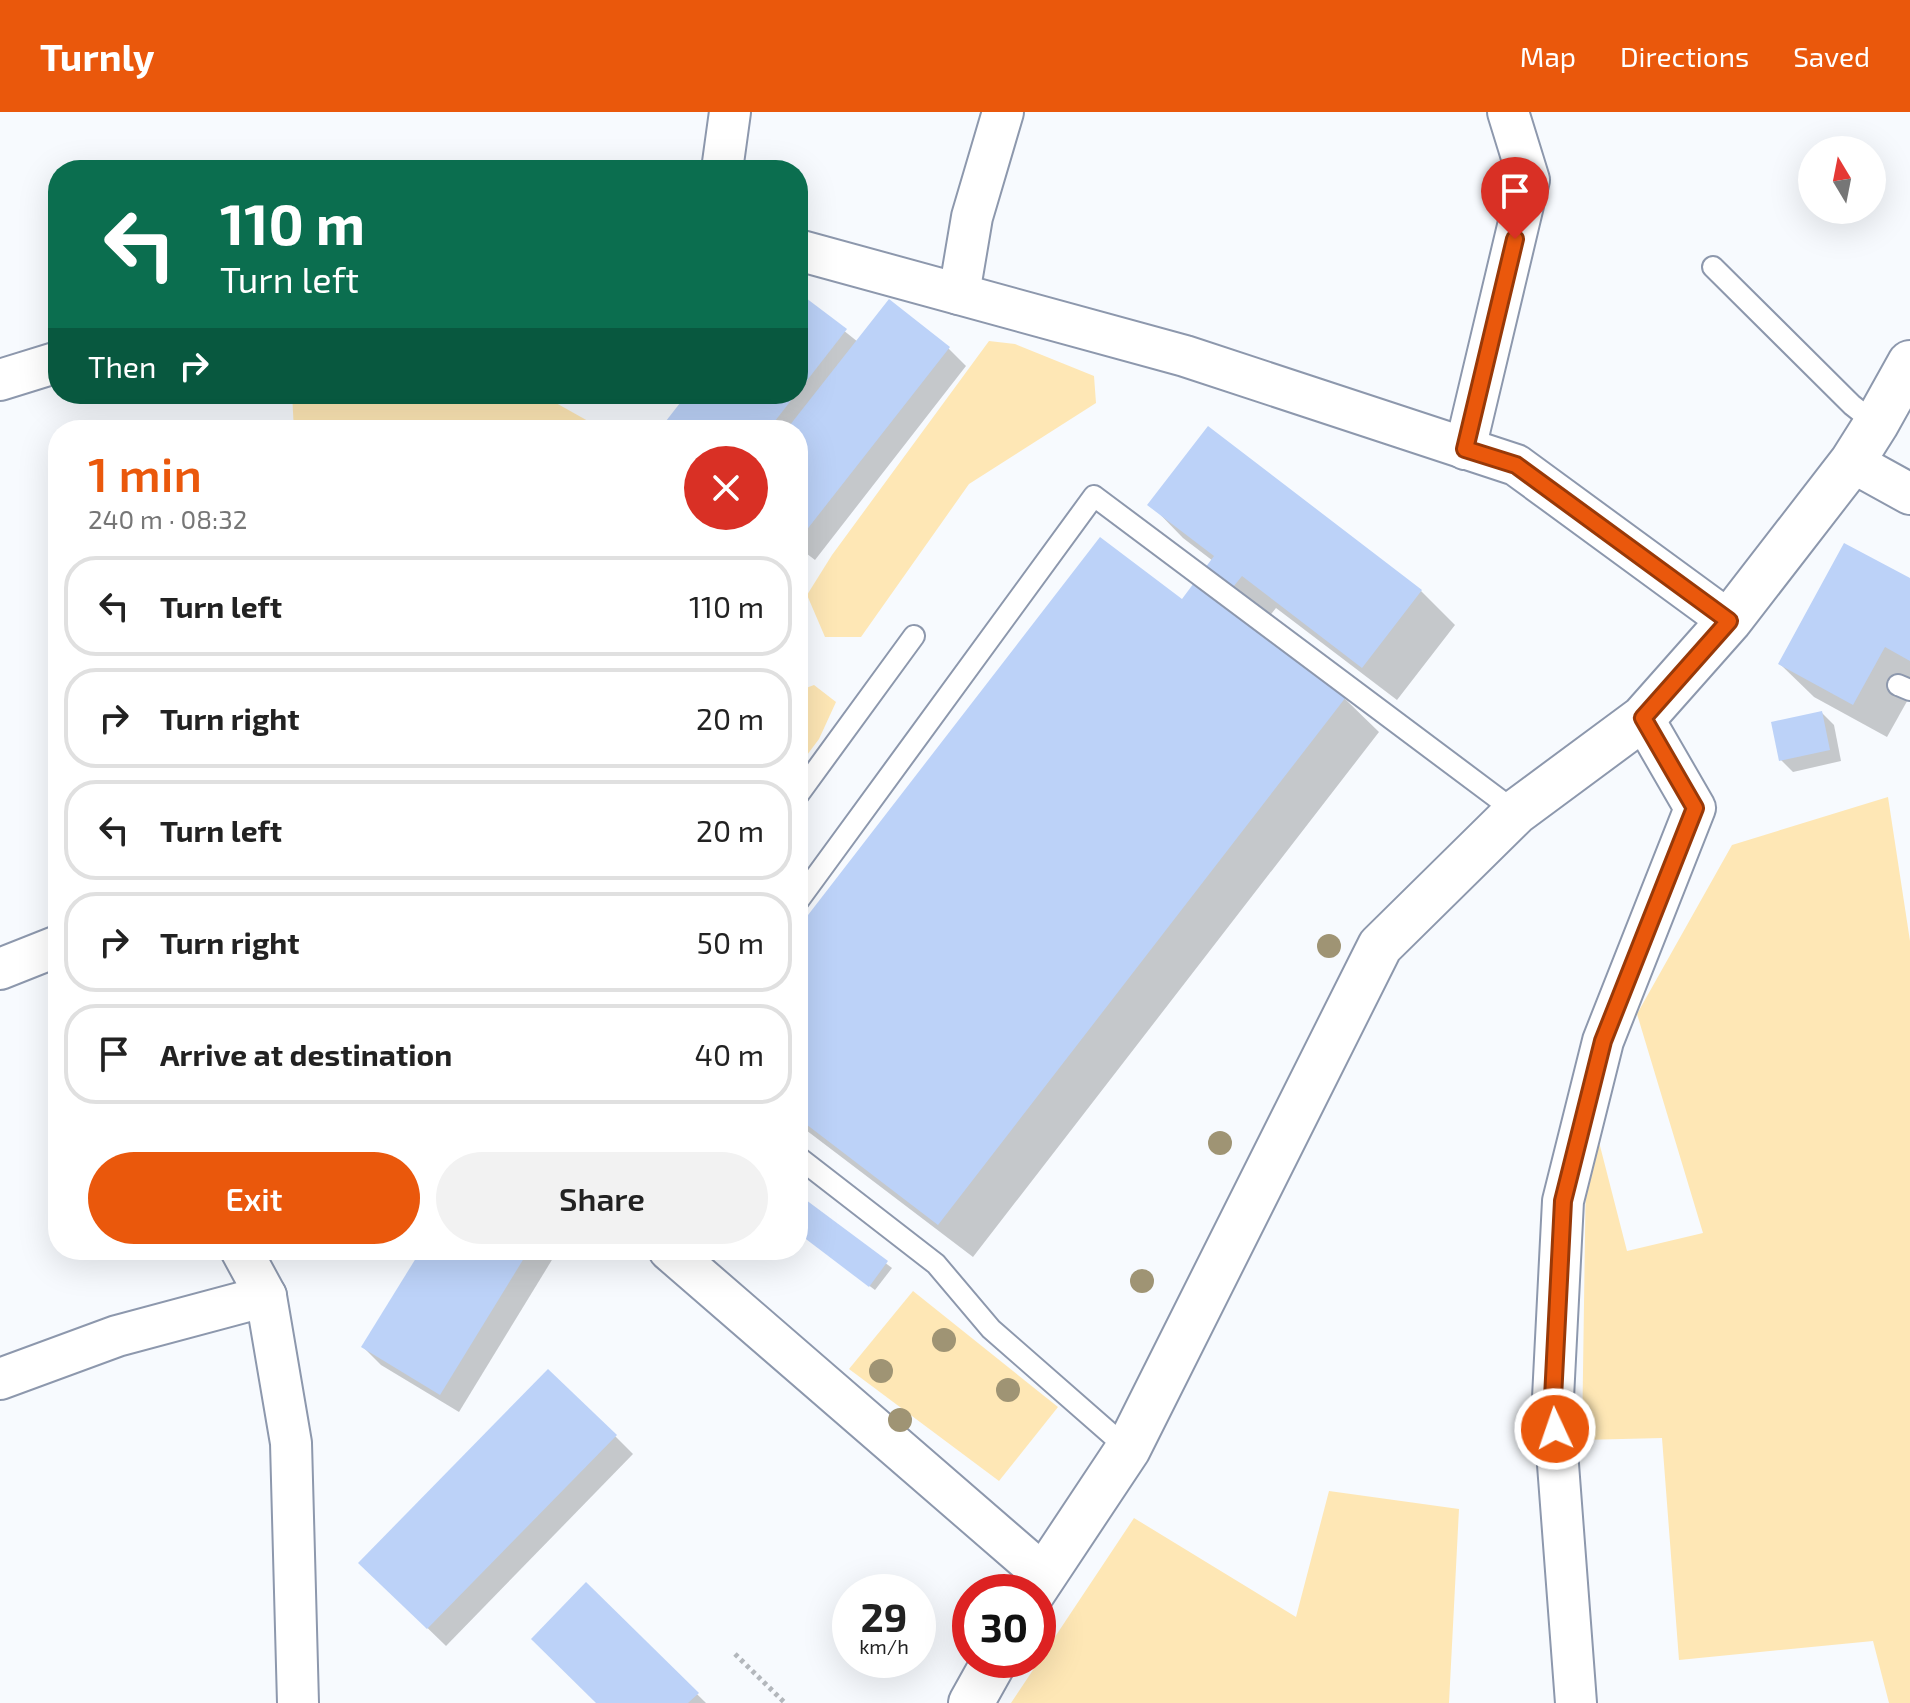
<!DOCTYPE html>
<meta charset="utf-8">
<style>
:root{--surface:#fff;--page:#f2f2f2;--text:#222;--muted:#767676;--line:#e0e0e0;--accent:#ea580c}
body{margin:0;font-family:"Exo 2",sans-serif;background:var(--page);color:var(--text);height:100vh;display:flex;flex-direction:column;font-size:30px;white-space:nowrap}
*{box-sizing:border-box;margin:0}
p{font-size:26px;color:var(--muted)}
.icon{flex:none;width:44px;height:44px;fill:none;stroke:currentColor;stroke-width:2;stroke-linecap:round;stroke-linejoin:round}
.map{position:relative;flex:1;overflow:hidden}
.details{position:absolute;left:48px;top:308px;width:760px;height:840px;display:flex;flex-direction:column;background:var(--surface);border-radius:32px;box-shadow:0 8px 32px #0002}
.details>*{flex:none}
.guide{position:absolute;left:48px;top:48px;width:760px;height:244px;border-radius:32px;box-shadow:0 8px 32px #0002;background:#0b6e4f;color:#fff;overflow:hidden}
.needle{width:52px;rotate:350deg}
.buttons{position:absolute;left:1798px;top:24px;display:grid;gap:16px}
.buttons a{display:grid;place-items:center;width:88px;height:88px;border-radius:50%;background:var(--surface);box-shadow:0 8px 32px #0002;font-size:40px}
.speed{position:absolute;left:832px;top:1462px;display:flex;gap:16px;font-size:40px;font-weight:700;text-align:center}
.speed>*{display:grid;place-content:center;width:104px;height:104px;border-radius:50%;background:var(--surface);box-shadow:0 8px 32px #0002;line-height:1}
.speed small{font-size:20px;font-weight:400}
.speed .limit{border:12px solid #d22;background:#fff;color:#111}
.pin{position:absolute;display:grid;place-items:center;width:68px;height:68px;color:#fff;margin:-82px -34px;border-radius:50% 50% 50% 0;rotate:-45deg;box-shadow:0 0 8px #0007}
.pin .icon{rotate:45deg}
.me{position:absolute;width:88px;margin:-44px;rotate:357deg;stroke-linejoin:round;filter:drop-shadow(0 0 6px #0008)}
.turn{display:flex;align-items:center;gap:28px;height:168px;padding:0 40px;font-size:36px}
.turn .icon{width:104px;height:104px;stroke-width:2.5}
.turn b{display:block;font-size:56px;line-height:68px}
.then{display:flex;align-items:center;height:76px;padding:0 40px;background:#0003;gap:16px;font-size:30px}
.round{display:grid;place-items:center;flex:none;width:84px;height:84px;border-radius:42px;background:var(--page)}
.overview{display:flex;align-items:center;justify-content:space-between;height:136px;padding:0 40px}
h1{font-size:48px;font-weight:600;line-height:60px;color:var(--accent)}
.action{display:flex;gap:16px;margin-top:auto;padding:16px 40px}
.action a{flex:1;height:92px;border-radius:48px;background:var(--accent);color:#fff;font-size:32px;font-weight:600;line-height:92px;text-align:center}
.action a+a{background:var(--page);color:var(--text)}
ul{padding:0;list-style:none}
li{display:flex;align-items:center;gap:24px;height:100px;margin:0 16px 12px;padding:0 24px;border:4px solid var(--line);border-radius:32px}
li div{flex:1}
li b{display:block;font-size:30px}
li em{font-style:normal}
header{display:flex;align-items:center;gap:48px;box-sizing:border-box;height:112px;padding:0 40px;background:var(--accent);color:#fff}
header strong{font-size:38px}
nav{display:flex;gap:44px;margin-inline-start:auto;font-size:28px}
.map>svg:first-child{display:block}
.green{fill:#fee7b5}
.shadow{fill:#0003}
.building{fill:#bcd2f8}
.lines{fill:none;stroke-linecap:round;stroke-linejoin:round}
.service-casing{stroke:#8d98ad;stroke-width:24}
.minor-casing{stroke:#8d98ad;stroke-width:44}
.secondary-casing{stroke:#8d98ad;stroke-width:48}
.path{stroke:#b3b7bc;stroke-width:5;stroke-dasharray:4 4;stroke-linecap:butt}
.service{stroke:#fff;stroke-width:20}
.minor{stroke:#fff;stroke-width:40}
.secondary{stroke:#fff;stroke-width:44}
.tree{fill:#9f9474}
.route-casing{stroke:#983908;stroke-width:20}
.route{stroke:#ea580c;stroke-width:14}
</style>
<header>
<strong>Turnly</strong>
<nav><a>Map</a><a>Directions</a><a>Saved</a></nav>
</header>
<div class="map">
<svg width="1910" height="1591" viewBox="0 0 1910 1591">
<rect width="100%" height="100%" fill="#f7fafe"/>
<g class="green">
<path d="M989,229L1015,232L1094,264L1096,291L969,372L861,525H825L807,483L832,443Z"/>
<path d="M292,282H540L604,318H294Z"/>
<path d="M814,573L836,590L819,627L798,655V579Z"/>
<path d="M1888,685L1910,829V1591H1889L1873,1529L1679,1548L1662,1326L1582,1328L1586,1055L1599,1030L1627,1139L1703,1121L1637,902L1732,733Z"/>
<path d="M913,1179L1058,1295L999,1369L849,1257Z"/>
<path d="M1329,1379L1459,1397L1449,1591H1011L1134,1406L1296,1505Z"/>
</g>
<g class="shadow">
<path d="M798,182L858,230L948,236L966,254L815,448L798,435V318H661L690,282H798Z"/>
<path d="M1208,316L1421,479L1455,513L1397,588L1276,496L1257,520L1345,587L1379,620L973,1145L798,1012V819L1182,490L1213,449L1183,426L1150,392Z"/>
<path d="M1910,469V584L1887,625L1814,585L1780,552Z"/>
<path d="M1822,601L1834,613L1841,649L1793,660L1781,648Z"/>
<path d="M798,1084L892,1156L875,1178L798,1120Z"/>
<path d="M423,1138H558L459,1300L381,1253L363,1235Z"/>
<path d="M615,1324L633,1342L446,1534L379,1469Z"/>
<path d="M586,1473L706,1591H599Z"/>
</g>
<g class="building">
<path d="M798,180L847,217L798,280Z"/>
<path d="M889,187L950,235L798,429V318H786Z"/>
<path d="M687,282H796L768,318H659Z"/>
<path d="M1208,314L1422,478L1362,556L1242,464L1221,490L1346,585L938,1113L798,1006V816L1100,425L1182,487L1214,444L1147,393Z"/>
<path d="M1844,431L1910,466V549L1885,535L1853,593L1778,552Z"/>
<path d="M1822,599L1830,638L1779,649L1771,610Z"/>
<path d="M798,1082L888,1149L869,1175L798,1121Z"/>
<path d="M421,1138H529L440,1283L361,1235Z"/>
<path d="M548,1257L617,1323L427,1517L358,1451Z"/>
<path d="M586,1470L699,1581L688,1591H596L531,1527Z"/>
</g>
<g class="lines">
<defs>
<g id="service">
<path d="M1713,155L1852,293L1876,312"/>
<path d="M1898,573L1910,578"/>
<path d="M798,683L914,524"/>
<path d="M798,789L1094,384L1516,700"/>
<path d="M798,1045L936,1152L991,1217L1128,1337"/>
</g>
<g id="minor">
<path d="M722,58L730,0"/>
<path d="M798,138L1185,244L1516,353L1729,509"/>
<path d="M959,182L972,105L1003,0"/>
<path d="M0,268L58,250"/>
<path d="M1465,337L1529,68L1508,0"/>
<path d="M1852,350L1910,382"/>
<path d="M0,857L58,834"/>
<path d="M241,1138L266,1184L291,1331L298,1591"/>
<path d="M669,1138L1043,1462"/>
<path d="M0,1267L117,1224L266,1184"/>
<path d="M1576,1591L1553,1286L1563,1089L1603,929L1695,696L1643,606"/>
</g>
<g id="secondary">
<path d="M1033,1480L1128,1337L1380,834L1516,700L1643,606L1729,509L1852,350L1876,312L1910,251"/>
<path d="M971,1591L995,1548"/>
</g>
</defs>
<use href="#service" class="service-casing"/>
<use href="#minor" class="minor-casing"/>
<use href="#secondary" class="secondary-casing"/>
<path class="path" d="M735,1542L785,1591"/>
<use href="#service" class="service"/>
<use href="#minor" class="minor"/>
<use href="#secondary" class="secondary"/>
</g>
<g class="tree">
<circle cx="1329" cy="834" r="12"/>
<circle cx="1220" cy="1031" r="12"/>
<circle cx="1142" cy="1169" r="12"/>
<circle cx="944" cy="1228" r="12"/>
<circle cx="881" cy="1259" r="12"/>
<circle cx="1008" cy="1278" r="12"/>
<circle cx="900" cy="1308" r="12"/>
</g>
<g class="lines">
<defs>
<path id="route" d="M1515,127L1465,337L1516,353L1729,509L1643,606L1695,696L1603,929L1563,1089L1553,1286L1555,1317"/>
</defs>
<use href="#route" class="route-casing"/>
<use href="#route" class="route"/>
</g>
</svg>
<div class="buttons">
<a><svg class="needle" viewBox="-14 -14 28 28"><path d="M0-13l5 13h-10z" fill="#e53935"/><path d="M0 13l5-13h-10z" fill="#767676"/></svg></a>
</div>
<div class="speed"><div>29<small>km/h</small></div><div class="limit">30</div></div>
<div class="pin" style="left:1515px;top:127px;background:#d93025"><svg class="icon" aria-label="arrive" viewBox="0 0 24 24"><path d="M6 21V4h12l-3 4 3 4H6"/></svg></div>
<svg class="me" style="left:1555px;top:1317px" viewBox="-20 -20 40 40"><circle r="17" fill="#ea580c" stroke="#fff" stroke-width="3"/><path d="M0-11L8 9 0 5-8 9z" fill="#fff"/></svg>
<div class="guide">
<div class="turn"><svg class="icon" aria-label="left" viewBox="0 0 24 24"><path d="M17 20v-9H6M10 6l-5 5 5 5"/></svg><div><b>110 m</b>Turn left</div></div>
<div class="then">Then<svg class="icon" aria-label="right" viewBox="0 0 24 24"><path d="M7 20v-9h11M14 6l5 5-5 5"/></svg></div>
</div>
<section class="details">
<div class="overview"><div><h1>1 min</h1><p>240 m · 08:32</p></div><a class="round" style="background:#d93025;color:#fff"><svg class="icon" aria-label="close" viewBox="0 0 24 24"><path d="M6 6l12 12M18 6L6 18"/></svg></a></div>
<ul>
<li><svg class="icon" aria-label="left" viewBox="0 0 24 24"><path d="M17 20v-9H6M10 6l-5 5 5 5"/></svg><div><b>Turn left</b></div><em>110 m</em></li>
<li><svg class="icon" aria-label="right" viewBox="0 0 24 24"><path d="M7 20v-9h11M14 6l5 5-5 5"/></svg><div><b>Turn right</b></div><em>20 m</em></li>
<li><svg class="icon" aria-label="left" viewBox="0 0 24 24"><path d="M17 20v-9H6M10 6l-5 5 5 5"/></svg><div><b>Turn left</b></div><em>20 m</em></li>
<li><svg class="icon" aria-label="right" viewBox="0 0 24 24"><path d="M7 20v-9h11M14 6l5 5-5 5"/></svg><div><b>Turn right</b></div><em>50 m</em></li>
<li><svg class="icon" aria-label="arrive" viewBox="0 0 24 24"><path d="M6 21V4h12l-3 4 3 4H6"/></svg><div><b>Arrive at destination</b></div><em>40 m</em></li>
</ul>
<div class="action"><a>Exit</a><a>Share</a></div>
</section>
</div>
